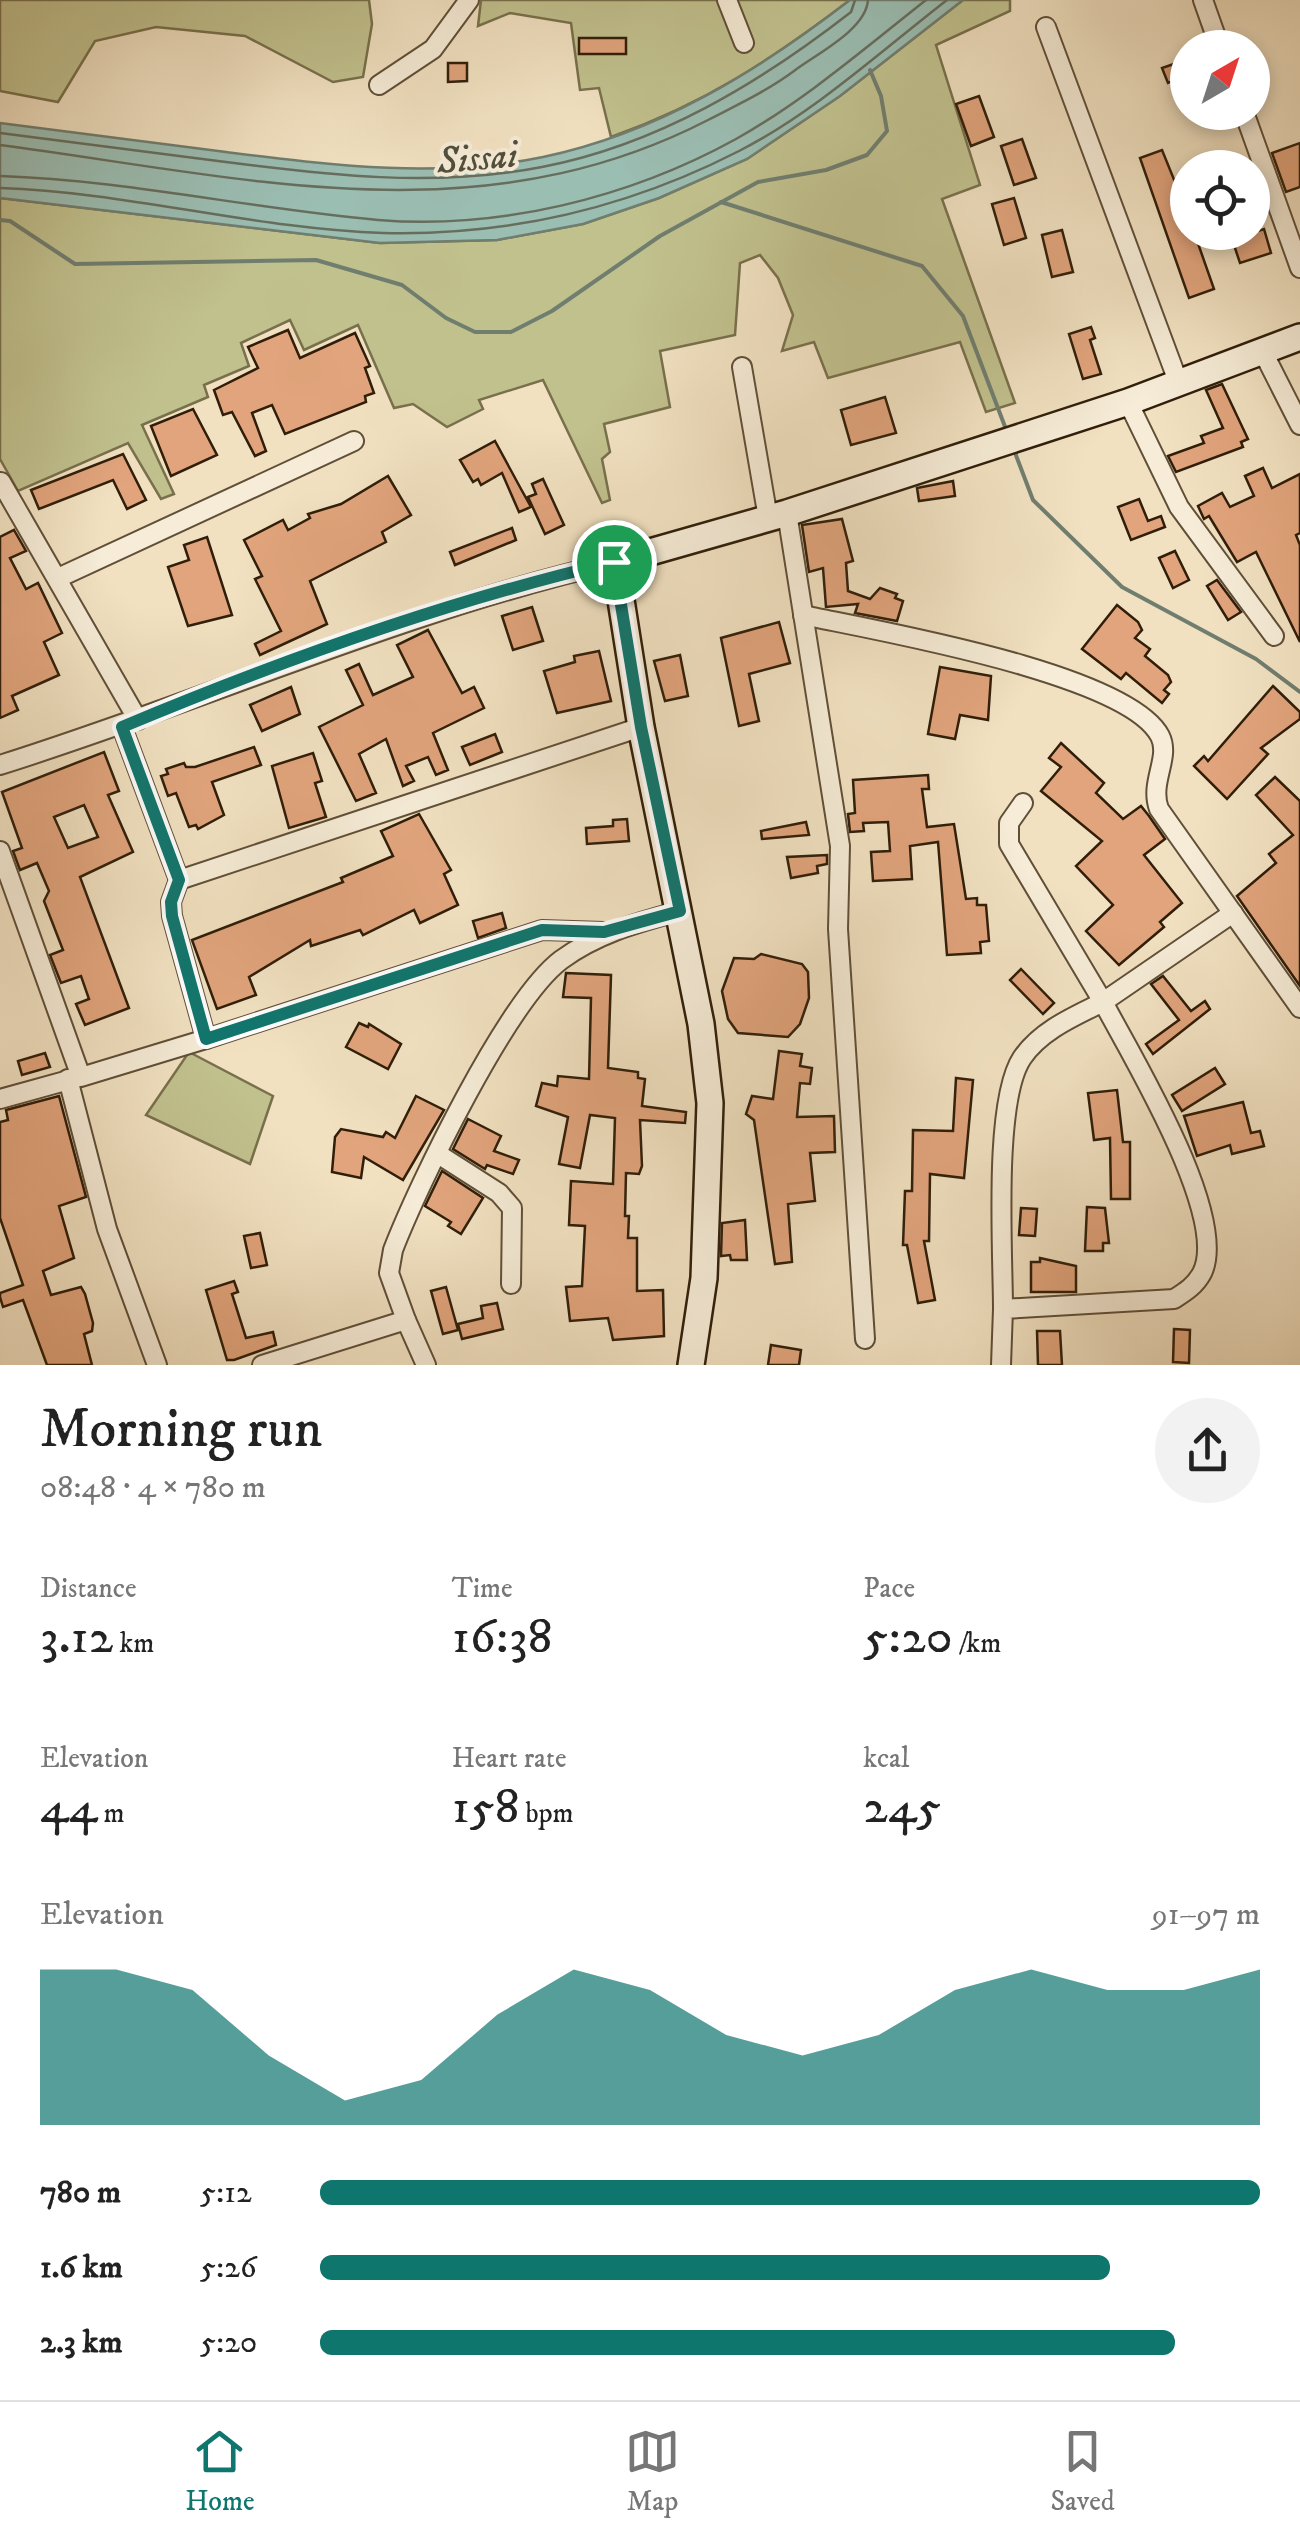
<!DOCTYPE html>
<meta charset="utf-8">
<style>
:root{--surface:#fff;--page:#f2f2f2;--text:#222;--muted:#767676;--line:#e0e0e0;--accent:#0f766e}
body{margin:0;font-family:"IM FELL DW Pica",serif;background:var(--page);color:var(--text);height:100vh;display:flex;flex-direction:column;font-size:38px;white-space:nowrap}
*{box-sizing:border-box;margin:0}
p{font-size:32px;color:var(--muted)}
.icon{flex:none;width:55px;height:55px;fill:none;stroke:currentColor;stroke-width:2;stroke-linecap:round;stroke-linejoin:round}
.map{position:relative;height:1365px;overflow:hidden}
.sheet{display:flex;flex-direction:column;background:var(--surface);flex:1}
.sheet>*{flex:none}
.needle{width:65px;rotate:39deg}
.buttons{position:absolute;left:1170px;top:30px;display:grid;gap:20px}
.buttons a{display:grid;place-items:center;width:100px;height:100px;border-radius:50%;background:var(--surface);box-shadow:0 5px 15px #0003;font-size:50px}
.pin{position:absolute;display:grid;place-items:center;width:85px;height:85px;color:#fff;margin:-42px;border:5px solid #fff;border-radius:50%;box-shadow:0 2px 10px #0007}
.round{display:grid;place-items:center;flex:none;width:105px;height:105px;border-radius:52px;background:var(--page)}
.head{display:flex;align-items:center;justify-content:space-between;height:170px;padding:0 40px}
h1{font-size:55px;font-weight:600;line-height:75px}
.figures{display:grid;grid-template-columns:repeat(3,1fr);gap:15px;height:170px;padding:10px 40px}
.figures div{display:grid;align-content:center}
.figures b{font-size:50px;font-weight:600}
.figures small{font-size:28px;font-weight:400}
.figures p{font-size:28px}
.chart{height:280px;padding:20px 40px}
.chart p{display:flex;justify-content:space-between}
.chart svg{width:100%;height:180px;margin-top:10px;fill:var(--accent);opacity:.7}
ul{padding:0 40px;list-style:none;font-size:32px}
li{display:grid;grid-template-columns:160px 120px 1fr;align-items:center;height:75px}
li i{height:25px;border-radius:12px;background:var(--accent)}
.tabs{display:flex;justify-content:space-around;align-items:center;height:140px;border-top:2px solid var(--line);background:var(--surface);font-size:28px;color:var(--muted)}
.tabs a{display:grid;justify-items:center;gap:5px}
.tabs .on{color:var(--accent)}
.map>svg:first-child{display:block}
.green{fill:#c1c18e;stroke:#78704c;stroke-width:2.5}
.water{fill:#9bbeb3;stroke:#707e6f;stroke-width:2.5}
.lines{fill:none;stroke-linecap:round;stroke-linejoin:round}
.shore{stroke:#666e5e;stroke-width:2.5}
.stream{stroke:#707e6f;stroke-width:4}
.building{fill:#e1a47c;stroke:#301e0a;stroke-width:2.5;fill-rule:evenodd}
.street-casing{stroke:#604f38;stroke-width:22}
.secondary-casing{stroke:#301e0a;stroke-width:30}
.street{stroke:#f6ecd7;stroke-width:18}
.secondary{stroke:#f6ecd7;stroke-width:25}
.route-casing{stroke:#fff;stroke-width:20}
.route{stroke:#0f766e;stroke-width:12}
.labels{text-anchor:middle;stroke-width:8;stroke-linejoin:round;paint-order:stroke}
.water-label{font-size:38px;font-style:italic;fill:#504e3d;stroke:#f6ecd7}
</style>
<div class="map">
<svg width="1300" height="1365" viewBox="0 0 1300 1365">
<rect width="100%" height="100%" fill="#f1e1c1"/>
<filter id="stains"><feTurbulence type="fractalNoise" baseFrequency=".002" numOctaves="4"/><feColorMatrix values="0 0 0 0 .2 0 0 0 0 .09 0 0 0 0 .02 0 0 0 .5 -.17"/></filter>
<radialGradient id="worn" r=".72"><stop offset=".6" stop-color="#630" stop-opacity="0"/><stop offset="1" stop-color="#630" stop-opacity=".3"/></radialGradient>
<g class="green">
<polygon points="0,0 369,0 372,24 363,77 333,82 245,36 156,27 95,41 58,102 0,91"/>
<path d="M481,0H850C771,60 706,103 611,137L599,88L580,90L571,23L510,13L478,26Z"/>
<polygon points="963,0 1010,0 1010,11 936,45 980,185 942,199 1015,403 986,412 960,342 828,378 814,342 782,351 793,315 778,278 760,255 740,263 735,335 660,351 670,407 604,424 610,452 602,459 610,500 602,503 543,380 479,400 483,409 447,427 413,404 394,408 358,325 304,350 290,320 241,343 249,366 204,385 208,397 142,425 174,494 161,499 128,443 18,491 0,459 0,198 380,243 497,240 583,224 659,198 747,159 840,96"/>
<polygon points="189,1052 273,1096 250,1164 146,1115"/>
</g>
<path class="water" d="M850,0H963L840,96L747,159L659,198L583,224L497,240L380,243L0,198V123C75,132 150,142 226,152C331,165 437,179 543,157C658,133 758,71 850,0Z"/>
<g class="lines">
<g class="shore">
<path d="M0,133C73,143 145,151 218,161C327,175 434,188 542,167C657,145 760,83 851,12L855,0"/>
<path d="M0,145C244,177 477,239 708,120C737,105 767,91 794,71C816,54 866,30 868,0"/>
<path d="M0,176C126,180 252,209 378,220C499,230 629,198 736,139C804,101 865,48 926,0"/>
<path d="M0,188C128,192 255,229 383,233C509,236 626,209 739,151C814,113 881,51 947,0"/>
</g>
<g class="stream">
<polyline points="721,202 922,266 963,316 1007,432"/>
<polyline points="0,220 10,221 75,264 316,260 402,285 446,318 475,332 511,332 552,311 660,236 758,182 826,170 867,155 887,131 881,96 870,70"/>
<polyline points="1014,450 1033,500 1122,587 1256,659 1300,692"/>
</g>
</g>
<g class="building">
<rect x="579" y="38" width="47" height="16"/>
<polygon points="1188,59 1188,75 1168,83 1162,68"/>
<polygon points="448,63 467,63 467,81 448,82"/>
<polygon points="979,96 994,137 971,146 956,104"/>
<polygon points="1022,139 1036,178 1014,185 1001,146"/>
<polygon points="1300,143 1300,187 1286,192 1272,153"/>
<polygon points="1162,150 1177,187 1188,183 1188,232 1194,232 1214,289 1189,298 1140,158"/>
<polygon points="1014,198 1026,238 1004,245 992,204"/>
<polygon points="1264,229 1271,253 1240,263 1232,239"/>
<polygon points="1062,230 1073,272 1052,277 1042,235"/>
<polygon points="1091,327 1095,338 1090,340 1101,374 1083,379 1069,334"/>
<polygon points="288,330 300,358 355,333 370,366 365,368 374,393 365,396 366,402 285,434 272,405 252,413 266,451 255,456 232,412 223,415 214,390 258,368 248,347"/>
<polygon points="1222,384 1248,439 1241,442 1243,447 1176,472 1168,456 1204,443 1201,436 1223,428 1206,390"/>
<polygon points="885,397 896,433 851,445 841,410"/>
<polygon points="193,409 217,455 171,476 151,426"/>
<polygon points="495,441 521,489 531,507 519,512 502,473 481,485 478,479 473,482 460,460"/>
<polygon points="123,454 146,500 127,509 113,480 39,509 31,490"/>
<polygon points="1263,468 1272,488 1300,474 1300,533 1296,535 1300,545 1300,642 1256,552 1237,562 1209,516 1204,519 1198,506 1222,493 1230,507 1254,496 1245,476"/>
<polygon points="388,476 411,515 382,532 386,542 310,581 327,624 260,655 255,644 281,631 255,579 262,576 244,540 283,520 288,530 310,518 308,514 341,504"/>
<polygon points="543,479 564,525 545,534 528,497 536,494 532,484"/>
<polygon points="953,481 955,496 919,501 917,488"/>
<polygon points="1139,499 1148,521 1161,516 1165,527 1131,540 1118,507"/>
<polygon points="842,519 853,561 846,563 848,591 870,599 880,588 897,594 895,598 903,601 897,621 855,613 858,604 826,607 823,568 809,572 802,525"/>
<polygon points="512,528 516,540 455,565 450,552"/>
<polygon points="14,530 26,551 10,558 26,589 38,583 62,633 44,642 59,675 12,696 18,710 0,718 0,537"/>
<polygon points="207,537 232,615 188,626 168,567 189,560 184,545"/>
<polygon points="1175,551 1189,580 1173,588 1159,558"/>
<polygon points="1217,580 1241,612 1228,620 1207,586"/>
<polygon points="1117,605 1138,622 1142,630 1135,638 1150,649 1145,656 1168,675 1171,682 1164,690 1169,694 1162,703 1126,673 1121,679 1082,649"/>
<polygon points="532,607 543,641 513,650 502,616"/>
<polygon points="779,622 790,663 749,674 759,721 739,726 721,638"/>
<polygon points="428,630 462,693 474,687 484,708 433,733 448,770 436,775 428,757 406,766 414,781 403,786 386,739 359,754 376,793 356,801 319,727 363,705 346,670 359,664 373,695 413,677 397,645"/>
<polygon points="599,651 611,701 557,713 544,671 575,662 574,656"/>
<polygon points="680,655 688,696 665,701 654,661"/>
<polygon points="940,667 991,676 988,720 960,715 955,739 928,734"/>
<polygon points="1273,686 1300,712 1300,719 1261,748 1268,754 1227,799 1194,766 1204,756 1208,761"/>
<polygon points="291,687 300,714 262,731 250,705"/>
<polygon points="495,734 502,752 470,765 462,747"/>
<polygon points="1061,743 1104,783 1096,793 1123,819 1141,806 1149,816 1165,839 1144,855 1182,903 1160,922 1164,927 1119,965 1086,931 1113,905 1076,866 1102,841 1041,791 1061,767 1049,758"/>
<polygon points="254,747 261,765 212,782 224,815 198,829 196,825 189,827 176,793 168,796 161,776 168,774 166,769 184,763 186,767 195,767"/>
<path d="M104,752L119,791L108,795L133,852L80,877L129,1008L85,1025L76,1004L89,999L81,976L61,983L50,955L63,950L44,901L49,891L37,863L20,870L13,851L22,848L2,792ZM84,805L98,837L68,848L54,817Z"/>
<polygon points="313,753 322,781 315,783 326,817 289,828 272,766"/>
<polygon points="928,775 929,789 922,789 927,827 954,824 966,899 977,898 977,905 986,905 989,941 980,942 981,953 947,955 938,842 910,846 912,879 873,881 871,852 890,851 888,822 863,823 864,831 850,832 848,814 855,813 853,780"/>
<polygon points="1275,777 1300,801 1300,986 1237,896 1276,863 1269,854 1293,835 1256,795"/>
<polygon points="419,814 451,870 444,874 458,905 420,923 414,910 363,935 360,930 311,946 310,940 249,977 256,995 217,1009 192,940 343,882 341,878 393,856 381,831"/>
<polygon points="627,819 629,841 587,844 586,828 613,826 613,820"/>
<polygon points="806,822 809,835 762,839 761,831"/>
<polygon points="827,855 827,864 817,866 818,873 791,878 787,857"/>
<polygon points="502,913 506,928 478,938 473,921"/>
<polygon points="761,954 802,964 808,972 809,998 800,1024 788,1037 738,1033 728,1019 722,991 734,958 754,959"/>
<polygon points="1021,969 1054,1003 1043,1014 1010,980"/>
<polygon points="566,973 611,975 608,1068 638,1072 638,1078 645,1079 642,1106 686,1112 685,1123 640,1120 642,1166 639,1174 626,1173 625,1216 629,1216 628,1238 637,1238 637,1291 663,1290 664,1336 613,1340 608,1318 570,1321 566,1287 582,1286 585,1226 569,1225 571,1181 613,1184 615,1118 590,1115 580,1168 559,1164 568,1117 536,1106 542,1083 557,1086 558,1076 589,1079 591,998 563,997"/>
<polygon points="1163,976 1191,1011 1205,1001 1210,1009 1153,1054 1146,1044 1179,1020 1151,984"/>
<polygon points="359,1023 368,1027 369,1024 401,1044 388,1069 346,1047"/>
<polygon points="779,1051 802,1054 800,1066 812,1068 810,1084 800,1083 797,1117 834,1116 835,1152 810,1153 815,1201 788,1204 792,1262 775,1264 754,1120 746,1114 752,1096 773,1099"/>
<polygon points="45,1053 50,1067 22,1075 18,1061"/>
<polygon points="1215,1068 1225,1084 1182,1111 1172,1095"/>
<polygon points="956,1078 973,1080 964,1178 930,1174 929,1241 924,1241 935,1300 918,1303 907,1245 903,1245 905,1191 912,1191 913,1130 953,1131"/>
<polygon points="1117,1090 1123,1142 1130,1142 1130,1199 1111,1199 1110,1138 1094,1140 1088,1093"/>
<polygon points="59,1096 86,1197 59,1206 74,1258 43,1271 51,1295 81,1287 85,1294 93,1323 92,1331 84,1334 92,1365 47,1365 23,1300 3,1307 0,1297 0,1293 23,1285 0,1218 0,1122 8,1120 6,1110"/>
<polygon points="416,1096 444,1110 403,1180 364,1157 361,1178 332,1172 335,1137 341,1129 383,1137 386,1132 395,1138"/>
<polygon points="1243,1102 1251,1133 1260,1131 1264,1146 1232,1154 1230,1145 1197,1156 1184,1116"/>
<polygon points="468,1119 501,1136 494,1151 519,1160 513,1174 487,1165 485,1169 453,1149"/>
<polygon points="442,1171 483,1198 461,1234 448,1226 451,1222 425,1206"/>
<polygon points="1087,1207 1105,1208 1109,1243 1103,1243 1103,1251 1085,1251"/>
<polygon points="1021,1208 1037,1209 1035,1236 1019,1235"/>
<polygon points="745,1220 747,1260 731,1260 730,1255 721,1256 722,1223"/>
<polygon points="260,1233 267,1265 251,1268 244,1236"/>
<polygon points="1040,1258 1076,1266 1076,1292 1031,1292 1031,1262 1040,1262"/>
<polygon points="234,1281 238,1292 232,1294 246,1338 273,1332 276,1345 234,1360 227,1360 206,1290"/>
<polygon points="446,1287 458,1330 443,1334 431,1291"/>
<polygon points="497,1303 503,1329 462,1339 458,1324 483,1318 481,1306"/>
<polygon points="1174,1329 1190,1330 1189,1363 1173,1362"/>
<polygon points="1037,1331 1060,1331 1062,1365 1038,1365"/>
<polygon points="771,1345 801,1350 799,1365 768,1365"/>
</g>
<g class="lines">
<g class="street-casing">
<g id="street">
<polyline points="727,0 744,43"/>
<polyline points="1203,0 1220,48"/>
<polyline points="1046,27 1179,384"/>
<polyline points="379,85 433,49 469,0"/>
<polyline points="1244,112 1300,268"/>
<polyline points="1263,352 1300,425"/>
<polyline points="742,367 768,518"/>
<polyline points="1128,402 1179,507 1274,636"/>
<polyline points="1,482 138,720"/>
<polyline points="787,513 840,846 838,929 865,1339"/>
<polyline points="58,578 354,441"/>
<path d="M803,615C873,630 1127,673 1160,736C1171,758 1149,782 1159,809L1300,1008"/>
<polyline points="122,727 179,880 641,727"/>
<path d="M0,765C207,700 403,611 615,562"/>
<polyline points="0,851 81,1077 206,1039"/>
<polyline points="179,880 171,902 172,916 206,1039 542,930 604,932"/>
<polyline points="68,1079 107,1229 157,1365"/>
<polyline points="0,1099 76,1078"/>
<polyline points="438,1154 499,1193 512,1208 511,1284"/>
<path d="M1003,1309C1003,1253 993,1102 1022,1058C1041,1030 1075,1016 1103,1002L1009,844V823L1023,803"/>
<polyline points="406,1320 426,1365"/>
<path d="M262,1365L406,1320L389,1273L393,1250C419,1183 507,1001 561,960C598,933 637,923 680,911"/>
<path d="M1001,1365L1003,1309L1174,1299C1185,1292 1195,1286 1202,1273C1230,1217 1131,1055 1103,1002L1233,913"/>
</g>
</g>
<g class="secondary-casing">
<polyline id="secondary" points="691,1365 704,1278 710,1103 701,1024 641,727 615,562 787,513 1128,402 1300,337"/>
</g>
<use href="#street" class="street"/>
<use href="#secondary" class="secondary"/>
</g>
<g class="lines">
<g class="route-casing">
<path id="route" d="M614,562L641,727L680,911L604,932L542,930L206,1039L172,916L171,902L179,880L122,727C282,660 446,601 614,562Z"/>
</g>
<use href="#route" class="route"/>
</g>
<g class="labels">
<g class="water-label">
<text transform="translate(477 157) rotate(-5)" y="13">Sissai</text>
</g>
</g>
<rect width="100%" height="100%" filter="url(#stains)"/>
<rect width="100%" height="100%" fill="url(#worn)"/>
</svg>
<div class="buttons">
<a><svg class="needle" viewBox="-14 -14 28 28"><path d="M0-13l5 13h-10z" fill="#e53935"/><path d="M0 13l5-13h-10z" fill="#767676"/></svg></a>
<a><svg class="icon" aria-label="locate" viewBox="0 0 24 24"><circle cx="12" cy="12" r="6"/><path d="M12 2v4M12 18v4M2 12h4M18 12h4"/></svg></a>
</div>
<div class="pin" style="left:614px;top:562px;background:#1e9e55"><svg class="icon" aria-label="arrive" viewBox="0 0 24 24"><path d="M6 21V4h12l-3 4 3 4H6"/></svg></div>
</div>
<section class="sheet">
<div class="head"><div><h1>Morning run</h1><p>08:48 · 4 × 780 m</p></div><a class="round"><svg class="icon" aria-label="share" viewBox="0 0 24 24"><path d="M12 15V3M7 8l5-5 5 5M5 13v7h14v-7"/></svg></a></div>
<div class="figures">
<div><p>Distance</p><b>3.12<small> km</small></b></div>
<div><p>Time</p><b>16:38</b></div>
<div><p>Pace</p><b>5:20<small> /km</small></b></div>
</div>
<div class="figures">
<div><p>Elevation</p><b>44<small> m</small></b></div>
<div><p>Heart rate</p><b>158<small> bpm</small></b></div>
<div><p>kcal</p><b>245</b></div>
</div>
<div class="chart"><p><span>Elevation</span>91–97 m</p>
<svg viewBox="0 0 160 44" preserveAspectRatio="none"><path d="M0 44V6L10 6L20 11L30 27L40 38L50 33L60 17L70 6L80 11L90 22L100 27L110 22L120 11L130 6L140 11L150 11L160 6V44z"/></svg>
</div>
<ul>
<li><b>780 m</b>5:12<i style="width:100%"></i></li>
<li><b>1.6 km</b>5:26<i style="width:84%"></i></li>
<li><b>2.3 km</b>5:20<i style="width:91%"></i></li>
</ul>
</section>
<nav class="tabs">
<a class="on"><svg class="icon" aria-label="home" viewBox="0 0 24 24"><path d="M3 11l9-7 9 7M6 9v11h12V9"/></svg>Home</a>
<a><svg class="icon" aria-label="map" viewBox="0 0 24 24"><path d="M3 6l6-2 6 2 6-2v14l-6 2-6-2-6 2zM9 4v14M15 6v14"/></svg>Map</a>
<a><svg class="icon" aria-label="saved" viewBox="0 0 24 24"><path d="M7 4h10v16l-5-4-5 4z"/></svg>Saved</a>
</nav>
